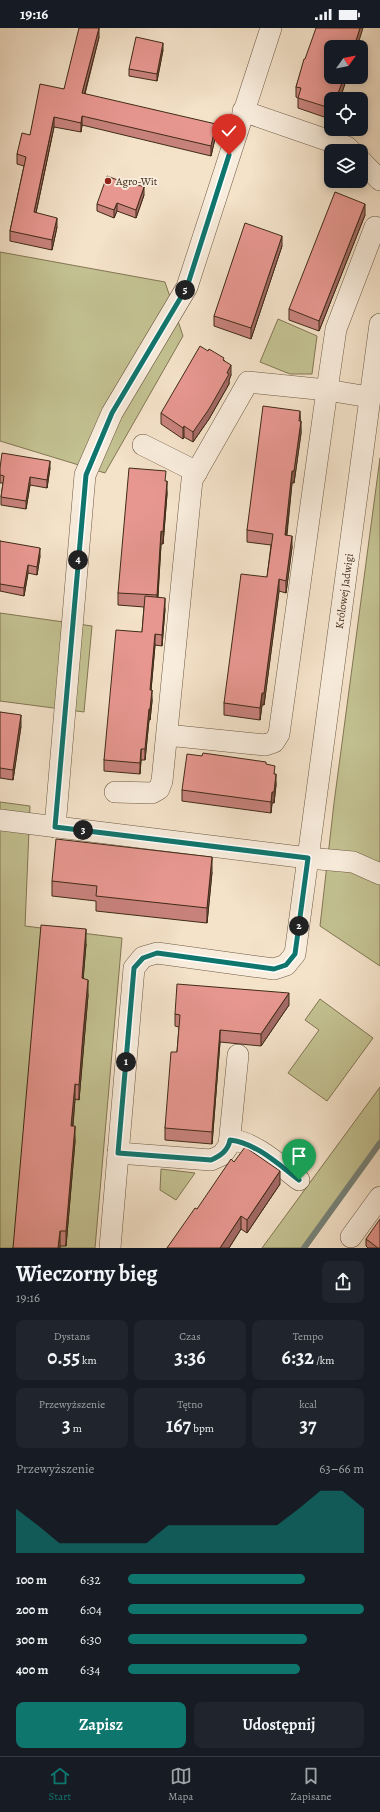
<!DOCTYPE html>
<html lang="pl">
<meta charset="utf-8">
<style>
:root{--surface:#171b24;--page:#20242c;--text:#f1f3f6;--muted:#9ea1a6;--line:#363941;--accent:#0f766e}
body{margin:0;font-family:Alegreya,serif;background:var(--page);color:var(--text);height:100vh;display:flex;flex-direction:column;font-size:15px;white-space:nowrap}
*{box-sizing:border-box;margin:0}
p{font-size:13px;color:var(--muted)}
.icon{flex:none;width:22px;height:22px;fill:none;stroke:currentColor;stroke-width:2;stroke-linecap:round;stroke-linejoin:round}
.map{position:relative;height:1220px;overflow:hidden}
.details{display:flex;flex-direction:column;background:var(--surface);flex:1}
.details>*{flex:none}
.needle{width:26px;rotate:57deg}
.tools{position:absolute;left:324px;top:12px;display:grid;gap:8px}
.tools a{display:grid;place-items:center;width:44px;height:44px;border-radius:8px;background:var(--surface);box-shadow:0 2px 10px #0003;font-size:20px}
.pin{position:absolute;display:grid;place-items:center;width:34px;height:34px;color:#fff;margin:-41px -17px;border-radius:50% 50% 50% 0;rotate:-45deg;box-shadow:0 0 4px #0007}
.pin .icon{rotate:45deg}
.km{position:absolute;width:20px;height:20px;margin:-10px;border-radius:50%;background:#222;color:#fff;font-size:11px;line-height:20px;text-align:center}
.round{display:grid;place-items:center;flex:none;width:42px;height:42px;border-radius:8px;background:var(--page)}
.summary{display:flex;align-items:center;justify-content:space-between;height:68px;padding:0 16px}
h1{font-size:22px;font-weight:700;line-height:30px}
.stats{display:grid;grid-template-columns:repeat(3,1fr);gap:6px;height:68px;padding:4px 16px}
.stats div{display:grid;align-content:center;border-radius:8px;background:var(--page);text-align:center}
.stats b{font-size:20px;font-weight:700}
.stats small{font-size:11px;font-weight:400}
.stats p{font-size:11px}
.chart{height:112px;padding:8px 16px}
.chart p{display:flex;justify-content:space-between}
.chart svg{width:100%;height:72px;margin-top:4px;fill:var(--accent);opacity:.7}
.cta{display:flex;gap:8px;margin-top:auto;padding:8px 16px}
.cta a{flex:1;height:46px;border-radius:8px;background:var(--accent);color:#fff;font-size:16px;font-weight:700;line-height:46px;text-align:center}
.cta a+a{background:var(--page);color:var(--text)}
ul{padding:0 16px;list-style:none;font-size:13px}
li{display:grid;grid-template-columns:64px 48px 1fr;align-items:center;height:30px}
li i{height:10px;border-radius:5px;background:var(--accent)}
.status{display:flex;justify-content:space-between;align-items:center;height:28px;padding:0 20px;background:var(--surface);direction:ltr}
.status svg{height:11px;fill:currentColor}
.dock{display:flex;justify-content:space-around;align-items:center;height:56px;border-top:1px solid var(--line);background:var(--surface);font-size:11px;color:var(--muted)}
.dock a{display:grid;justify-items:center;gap:2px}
.dock .current{color:var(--accent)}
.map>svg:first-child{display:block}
.green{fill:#c3c191;stroke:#827654}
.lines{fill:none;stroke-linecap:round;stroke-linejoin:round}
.stream{stroke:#77837a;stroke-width:6}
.minor-casing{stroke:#6d5944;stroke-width:22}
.minor{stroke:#f8ecdc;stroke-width:21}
.wall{fill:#c7827c;stroke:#402b18}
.shaded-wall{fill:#a26a65;stroke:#402b18}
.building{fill:#e79790;stroke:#402b18}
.route-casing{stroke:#fff;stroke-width:8}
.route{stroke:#0f766e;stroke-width:5}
.poi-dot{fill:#8f2418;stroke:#f8ecdc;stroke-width:1.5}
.labels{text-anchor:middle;stroke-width:4;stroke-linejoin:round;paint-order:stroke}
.poi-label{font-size:11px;fill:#402b18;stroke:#f8ecdc;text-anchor:start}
.street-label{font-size:11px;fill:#402b18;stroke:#f8ecdc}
</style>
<div class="status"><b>19:16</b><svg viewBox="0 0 49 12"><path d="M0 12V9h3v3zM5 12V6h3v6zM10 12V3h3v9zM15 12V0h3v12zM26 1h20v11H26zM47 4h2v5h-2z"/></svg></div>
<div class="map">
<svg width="380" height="1220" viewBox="0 0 380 1220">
<rect width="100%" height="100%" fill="#f4e2c9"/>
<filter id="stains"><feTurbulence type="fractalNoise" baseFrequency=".005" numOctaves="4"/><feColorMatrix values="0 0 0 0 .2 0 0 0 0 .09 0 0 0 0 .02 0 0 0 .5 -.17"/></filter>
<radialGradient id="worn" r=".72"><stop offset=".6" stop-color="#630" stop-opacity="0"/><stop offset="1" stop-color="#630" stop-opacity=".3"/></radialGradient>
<g class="green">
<polygon points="0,224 165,254 183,308 105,445 0,413"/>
<polygon points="278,291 317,308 312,346 290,346 260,334"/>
<polygon points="380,430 380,938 320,898 334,775"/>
<polygon points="0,585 92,598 84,684 0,673"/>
<polygon points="0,774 30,778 25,898 122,910 95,1220 0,1220"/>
<polygon points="320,971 373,1010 327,1073 288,1045 319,1002 305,992"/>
<polygon points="380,1059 380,1117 307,1220 262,1220"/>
<polygon points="161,1141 195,1145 176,1172 160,1162"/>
</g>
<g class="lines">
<polyline class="stream" points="304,1220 380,1115"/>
<g class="minor-casing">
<g id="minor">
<polyline points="243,83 347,119 351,123"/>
<polyline points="361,133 380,152"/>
<polyline points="369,369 327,362 336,301 375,199"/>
<polyline points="143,417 197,444"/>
<polyline points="115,764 152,765 159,761 162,753 192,452 248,354 327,362 279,706 274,714 265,717 167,707"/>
<polyline points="0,792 308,830 353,834 380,846"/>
<polyline points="55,799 85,447 112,385 187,259 271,0"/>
<path d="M230,1111C256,1115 278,1136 299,1152"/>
<polyline points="118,1125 211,1132 222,1127 229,1117 238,1027"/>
<polyline points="351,1209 380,1169"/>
<path id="s1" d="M110,1220L134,940L143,929L157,925L274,941L286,937L295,926L380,296"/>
</g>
</g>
<use href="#minor" class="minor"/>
</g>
<g class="wall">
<polygon points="99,9 85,66 216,106 211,128 82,97 81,104 54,99 36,185 57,199 52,222 10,213 10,203 24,138 17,136 17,126 30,107 64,61"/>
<polygon points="163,22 157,53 129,48 129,41"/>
<polygon points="305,31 331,49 347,49 340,71 331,71 330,91 298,80 298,70 296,69 296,59"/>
<polygon points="123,154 144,167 136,190 117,183 114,190 97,183 97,176"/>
<polygon points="365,187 319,303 289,292 289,281"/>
<polygon points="282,218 251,311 214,298 214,288"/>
<polygon points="224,332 231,347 229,352 229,356 209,391 193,414 184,409 183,411 161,396 161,385"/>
<polygon points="300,383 301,405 294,455 292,455 287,507 292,519 286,565 279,563 264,677 262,677 260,692 224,687 224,675 267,549 271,517 247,514 247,502"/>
<polygon points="0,440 50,440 47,460 30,457 26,481 1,477 1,469 3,455 0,455"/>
<polygon points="166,453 167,466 163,516 161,516 158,569 165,581 162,618 155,617 151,662 152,673 150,692 149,692 145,732 141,732 140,746 104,743 104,732 142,604 144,579 118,577 118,565"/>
<polygon points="0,513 40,528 37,547 28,545 24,568 0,563"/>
<polygon points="0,684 21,698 13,752 0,750"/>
<polygon points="266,736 275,746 276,757 274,775 272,775 271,785 182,773 182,762"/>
<polygon points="212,844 207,895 96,883 96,873 52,868 52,853"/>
<polygon points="86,916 83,951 88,967 79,1072 75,1071 73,1098 75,1113 66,1218 60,1218 60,1220 13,1220"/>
<polygon points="289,977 261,1018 220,1014 212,1116 165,1112 165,1100 177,1024 179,999 175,998 175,986"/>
<polygon points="234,1134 280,1156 247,1205 241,1201 229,1220 167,1220"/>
<polygon points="366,1211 380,1220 368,1220 366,1218"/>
</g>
<g class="shaded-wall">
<polygon points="99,0 99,9 82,75 82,65"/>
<polygon points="360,0 363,0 357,19 354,19"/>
<polygon points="163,15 163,22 157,53 157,46"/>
<polygon points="344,49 347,49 340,71 336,71"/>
<polygon points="331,79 331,89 330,91 330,80"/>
<polygon points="82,88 82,97 81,104 81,95"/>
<polygon points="54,89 54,99 34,194 34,184"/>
<polygon points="216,96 216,106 211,128 211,118"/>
<polygon points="144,159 144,167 136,190 136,182"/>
<polygon points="117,175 117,183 114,190 114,182"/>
<polygon points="365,176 365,187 319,303 319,293"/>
<polygon points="57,190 57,199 52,222 52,212"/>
<polygon points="282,208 282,218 251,311 251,300"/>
<polygon points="231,337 231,347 229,352 229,356 209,391 193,414 193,404"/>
<polygon points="301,393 301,405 294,455 294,443"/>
<polygon points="184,398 184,409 183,411 183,400"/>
<polygon points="50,433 50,440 47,460 47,452"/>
<polygon points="292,443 292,455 285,519 285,507"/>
<polygon points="30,449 30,457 26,481 26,473"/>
<polygon points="167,453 167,466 163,516 163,504"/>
<polygon points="161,503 161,516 157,580 157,567"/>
<polygon points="292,508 292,519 286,565 286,553"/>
<polygon points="40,520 40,528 37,547 37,539"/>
<polygon points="28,537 28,545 24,568 24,560"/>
<polygon points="279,551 279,563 264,677 264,665"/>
<polygon points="165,570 165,581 162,618 162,607"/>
<polygon points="155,606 155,617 150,673 150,662"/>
<polygon points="152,662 152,673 150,692 150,681"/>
<polygon points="262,665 262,677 260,692 260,680"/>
<polygon points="149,681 149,692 145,732 145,721"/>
<polygon points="21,687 21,698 13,752 13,742"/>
<polygon points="141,721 141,732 140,746 140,735"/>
<polygon points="276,746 276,757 274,775 274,764"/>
<polygon points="272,764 272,775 271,785 271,774"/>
<polygon points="212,829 212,844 207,895 207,880"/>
<polygon points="86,901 86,916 82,965 82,950"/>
<polygon points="88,952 88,967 79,1072 79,1057"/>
<polygon points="289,965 289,977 261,1018 261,1006"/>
<polygon points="220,1002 220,1014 212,1116 212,1104"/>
<polygon points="75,1056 75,1071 71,1113 71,1098"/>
<polygon points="75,1098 75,1113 66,1218 66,1203"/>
<polygon points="280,1143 280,1156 247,1205 247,1192"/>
<polygon points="241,1188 241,1201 229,1220 220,1220"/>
<polygon points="60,1203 60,1220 58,1220"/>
</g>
<g class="building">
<polygon points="79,0 99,0 82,65 216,96 211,118 82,88 81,95 54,89 34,184 57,190 52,212 10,203 26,129 17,126 22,105 30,107 40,56 64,61"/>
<polygon points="316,0 360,0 354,19 331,19 331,49 344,49 336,71 331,71 330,80 298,70 301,60 296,59 304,31 305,31"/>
<polygon points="136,9 163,15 157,46 129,41"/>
<polygon points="107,148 123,154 124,152 144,159 136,182 117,175 114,182 97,176"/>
<polygon points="335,164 365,176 319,293 289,281"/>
<polygon points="245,195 282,208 251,300 214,288"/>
<polygon points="200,318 208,323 209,321 224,330 223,332 231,337 227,345 229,346 209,381 193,404 184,398 183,400 161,385"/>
<polygon points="263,378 300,383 299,393 301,393 294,443 292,443 285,507 292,508 286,553 279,551 264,665 262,665 260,680 224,675 241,546 267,549 273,506 247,502"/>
<polygon points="2,425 50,433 47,452 30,449 26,473 1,469 4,448 0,447 0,440"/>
<polygon points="129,440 166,443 165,453 167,453 163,504 161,503 157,567 118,565"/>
<polygon points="0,513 40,520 37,539 28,537 24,560 0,556"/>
<polygon points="145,568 165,570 162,607 155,606 150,662 152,662 150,681 149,681 145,721 141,721 140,735 104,732 116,602 142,604"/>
<polygon points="0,684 21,687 13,742 0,740"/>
<polygon points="203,725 266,734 266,736 275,738 274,746 276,746 274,764 272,764 271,774 182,762 187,726 202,728"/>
<polygon points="56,811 212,829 207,880 96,868 97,858 52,853"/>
<polygon points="41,897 86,901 82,950 88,952 83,1006 79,1057 75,1056 71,1098 75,1098 66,1203 60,1203 58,1220 13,1220"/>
<polygon points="177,956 289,965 261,1006 220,1002 212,1104 165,1100 171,1024 177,1024 180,987 175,986"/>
<polygon points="245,1119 280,1143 247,1192 241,1188 220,1220 167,1220 195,1180 197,1181 231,1131 234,1134"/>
<polygon points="380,1191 380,1220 378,1220 366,1211"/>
</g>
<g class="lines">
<g class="route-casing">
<path id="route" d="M229,127L187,259L112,385L86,447L55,799L308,830L295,926L286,937L274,941L157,925L143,930L134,940L118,1125L211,1132C220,1128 228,1123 230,1112C256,1115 278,1136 299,1152"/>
</g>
<use href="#route" class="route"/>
</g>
<circle class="poi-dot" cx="108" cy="153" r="4"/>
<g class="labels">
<g class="poi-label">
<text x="116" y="157">Agro-Wit</text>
</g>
<g class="street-label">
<text dy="4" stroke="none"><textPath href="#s1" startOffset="821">Królowej Jadwigi</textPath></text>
</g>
</g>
<rect width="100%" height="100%" filter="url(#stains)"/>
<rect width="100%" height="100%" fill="url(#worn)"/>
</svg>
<div class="tools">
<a><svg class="needle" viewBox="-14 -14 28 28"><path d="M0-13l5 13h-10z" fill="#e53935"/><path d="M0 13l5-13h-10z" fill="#9ea1a6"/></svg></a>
<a><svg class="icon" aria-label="locate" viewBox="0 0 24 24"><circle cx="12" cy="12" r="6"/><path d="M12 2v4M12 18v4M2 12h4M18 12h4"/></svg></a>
<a><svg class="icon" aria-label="layers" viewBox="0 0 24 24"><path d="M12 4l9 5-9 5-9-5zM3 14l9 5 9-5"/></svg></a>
</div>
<div class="pin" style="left:299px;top:1152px;background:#1e9e55"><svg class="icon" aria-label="arrive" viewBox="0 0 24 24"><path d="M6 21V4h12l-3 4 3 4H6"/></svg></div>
<div class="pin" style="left:229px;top:127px;background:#d93025"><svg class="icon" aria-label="check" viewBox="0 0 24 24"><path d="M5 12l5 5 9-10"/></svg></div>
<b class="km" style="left:126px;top:1034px">1</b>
<b class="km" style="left:299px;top:898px">2</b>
<b class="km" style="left:83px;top:802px">3</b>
<b class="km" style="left:78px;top:532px">4</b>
<b class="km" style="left:185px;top:262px">5</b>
</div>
<section class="details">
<div class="summary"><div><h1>Wieczorny bieg</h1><p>19:16</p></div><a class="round"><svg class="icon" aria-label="share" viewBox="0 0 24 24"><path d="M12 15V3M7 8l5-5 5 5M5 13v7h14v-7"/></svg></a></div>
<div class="stats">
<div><p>Dystans</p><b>0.55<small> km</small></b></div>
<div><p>Czas</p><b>3:36</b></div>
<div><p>Tempo</p><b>6:32<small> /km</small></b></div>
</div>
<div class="stats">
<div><p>Przewyższenie</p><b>3<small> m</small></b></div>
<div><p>Tętno</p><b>167<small> bpm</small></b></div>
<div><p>kcal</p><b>37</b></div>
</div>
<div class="chart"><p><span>Przewyższenie</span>63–66 m</p>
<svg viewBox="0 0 160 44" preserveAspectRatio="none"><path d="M0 44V17L10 27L20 38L30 38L40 38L50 38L60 38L70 27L80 27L90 27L100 27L110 27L120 27L130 17L140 6L150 6L160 17V44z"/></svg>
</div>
<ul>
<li><b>100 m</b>6:32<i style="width:75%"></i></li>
<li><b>200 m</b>6:04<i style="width:100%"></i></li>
<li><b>300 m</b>6:30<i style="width:76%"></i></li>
<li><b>400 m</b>6:34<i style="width:73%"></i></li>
</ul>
<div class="cta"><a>Zapisz</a><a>Udostępnij</a></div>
</section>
<nav class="dock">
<a class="current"><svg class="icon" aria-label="home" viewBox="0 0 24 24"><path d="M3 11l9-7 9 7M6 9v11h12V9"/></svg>Start</a>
<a><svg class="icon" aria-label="map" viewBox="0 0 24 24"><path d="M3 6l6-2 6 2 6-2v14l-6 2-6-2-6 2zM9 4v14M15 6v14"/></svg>Mapa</a>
<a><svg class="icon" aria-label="saved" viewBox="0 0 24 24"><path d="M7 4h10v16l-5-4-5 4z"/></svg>Zapisane</a>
</nav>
